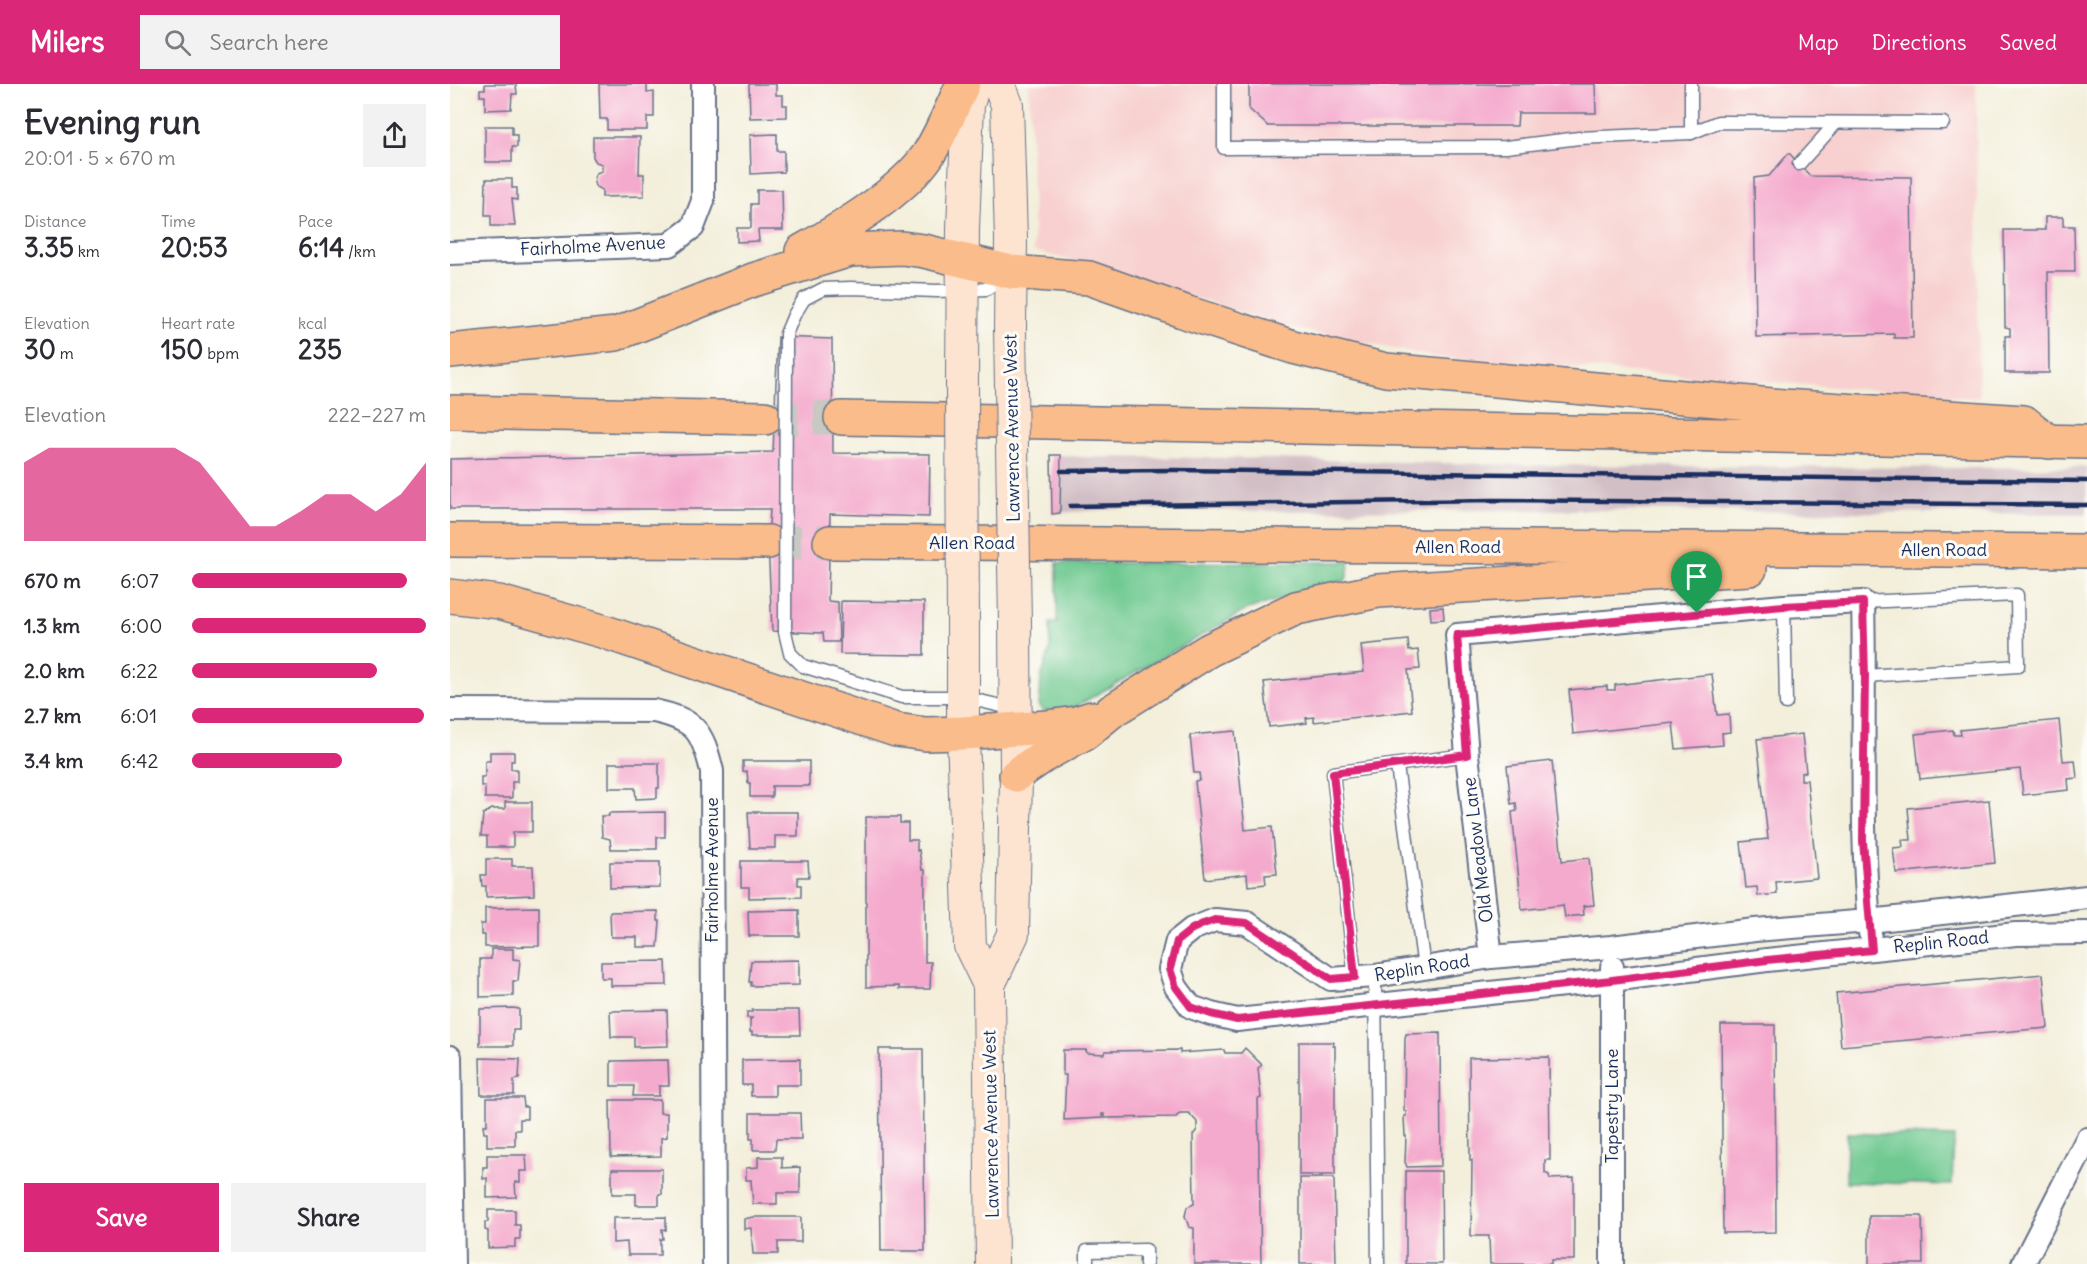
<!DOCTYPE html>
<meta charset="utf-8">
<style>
:root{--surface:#fff;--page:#f2f2f3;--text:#2b2b33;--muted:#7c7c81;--accent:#db2777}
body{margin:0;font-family:Delius,sans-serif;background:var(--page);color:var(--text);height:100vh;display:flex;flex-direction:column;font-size:22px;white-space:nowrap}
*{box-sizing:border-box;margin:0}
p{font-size:20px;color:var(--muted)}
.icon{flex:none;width:33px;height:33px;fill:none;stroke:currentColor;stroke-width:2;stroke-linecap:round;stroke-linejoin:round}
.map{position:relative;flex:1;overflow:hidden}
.side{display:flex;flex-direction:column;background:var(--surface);width:450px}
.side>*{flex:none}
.pin{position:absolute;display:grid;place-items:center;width:51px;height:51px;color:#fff;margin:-62px -26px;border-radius:50% 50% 50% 0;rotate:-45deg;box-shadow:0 0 6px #0007}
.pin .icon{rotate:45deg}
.round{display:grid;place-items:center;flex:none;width:63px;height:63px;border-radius:0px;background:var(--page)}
.headline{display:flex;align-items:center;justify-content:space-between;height:102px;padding:0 24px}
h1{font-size:33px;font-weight:800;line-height:45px}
.metrics{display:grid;grid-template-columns:repeat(3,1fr);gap:9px;height:102px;padding:6px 24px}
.metrics div{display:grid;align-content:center}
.metrics b{font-size:26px;font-weight:800}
.metrics small{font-size:16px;font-weight:400}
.metrics p{font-size:16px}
.chart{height:168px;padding:12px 24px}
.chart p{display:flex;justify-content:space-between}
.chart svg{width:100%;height:108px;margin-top:6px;fill:var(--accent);opacity:.7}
.primary-button{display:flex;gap:12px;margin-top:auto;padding:12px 24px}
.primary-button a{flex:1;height:69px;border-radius:0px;background:var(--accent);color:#fff;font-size:24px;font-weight:800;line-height:69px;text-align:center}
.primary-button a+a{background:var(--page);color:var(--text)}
ul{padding:0 24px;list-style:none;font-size:20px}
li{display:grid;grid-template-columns:96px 72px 1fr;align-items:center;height:45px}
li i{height:15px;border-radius:8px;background:var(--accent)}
header{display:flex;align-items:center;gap:36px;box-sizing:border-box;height:84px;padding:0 30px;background:var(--accent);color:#fff}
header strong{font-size:28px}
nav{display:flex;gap:33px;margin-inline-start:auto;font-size:21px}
.search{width:420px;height:54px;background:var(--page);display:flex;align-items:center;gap:15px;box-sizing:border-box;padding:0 21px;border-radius:0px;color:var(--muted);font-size:22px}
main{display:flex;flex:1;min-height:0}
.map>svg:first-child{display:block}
.built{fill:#f7d0cf}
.industrial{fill:#d2bec5}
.green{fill:#6fc991;stroke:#457c78;stroke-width:1.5}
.building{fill:#f4aacd}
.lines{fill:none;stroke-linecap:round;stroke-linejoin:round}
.motorway-tunnel{stroke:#c8c9c2;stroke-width:33;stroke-dasharray:33 16;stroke-linecap:butt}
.service-casing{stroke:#67728a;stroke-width:15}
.minor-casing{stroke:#67728a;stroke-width:26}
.secondary-casing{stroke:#67728a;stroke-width:34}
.motorway-casing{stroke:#67728a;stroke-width:36}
.service{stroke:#fff;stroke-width:12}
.minor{stroke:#fff;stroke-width:22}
.secondary{stroke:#fde4d1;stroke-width:32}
.motorway{stroke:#fabc8b;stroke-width:33}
.rail{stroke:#1b2f5e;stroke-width:4.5}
.service-bridge-casing{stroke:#67728a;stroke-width:15;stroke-linecap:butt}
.secondary-bridge-casing{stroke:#67728a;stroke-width:34;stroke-linecap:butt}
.service-bridge{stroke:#fff;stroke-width:12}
.secondary-bridge{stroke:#fde4d1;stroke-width:32}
.route-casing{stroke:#fff;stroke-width:12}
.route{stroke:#db2777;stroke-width:8}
.labels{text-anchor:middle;stroke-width:6;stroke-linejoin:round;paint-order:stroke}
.street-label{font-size:18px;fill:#1b2f5e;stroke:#fdfcf7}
</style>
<header>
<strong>Milers</strong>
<div class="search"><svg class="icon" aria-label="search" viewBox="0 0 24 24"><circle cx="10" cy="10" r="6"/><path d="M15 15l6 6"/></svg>Search here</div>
<nav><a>Map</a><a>Directions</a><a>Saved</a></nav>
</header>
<main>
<section class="side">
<div class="headline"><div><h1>Evening run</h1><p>20:01 · 5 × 670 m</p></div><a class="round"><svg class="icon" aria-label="share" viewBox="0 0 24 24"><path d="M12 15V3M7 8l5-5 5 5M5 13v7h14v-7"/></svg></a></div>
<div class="metrics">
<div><p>Distance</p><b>3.35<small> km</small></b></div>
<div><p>Time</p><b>20:53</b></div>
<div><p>Pace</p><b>6:14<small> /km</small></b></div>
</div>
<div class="metrics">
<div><p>Elevation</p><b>30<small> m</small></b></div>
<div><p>Heart rate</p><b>150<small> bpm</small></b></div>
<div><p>kcal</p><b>235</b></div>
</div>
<div class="chart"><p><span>Elevation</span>222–227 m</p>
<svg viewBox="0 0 160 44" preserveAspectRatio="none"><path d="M0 44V12L10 6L20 6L30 6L40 6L50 6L60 6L70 12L80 25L90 38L100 38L110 32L120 25L130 25L140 32L150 25L160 12V44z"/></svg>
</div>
<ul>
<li><b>670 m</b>6:07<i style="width:92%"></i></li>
<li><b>1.3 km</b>6:00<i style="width:100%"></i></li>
<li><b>2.0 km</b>6:22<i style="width:79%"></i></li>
<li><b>2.7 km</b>6:01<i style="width:99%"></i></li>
<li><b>3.4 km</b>6:42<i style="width:64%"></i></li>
</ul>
<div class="primary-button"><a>Save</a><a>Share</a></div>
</section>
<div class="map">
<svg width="1637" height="1180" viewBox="0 0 1637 1180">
<rect width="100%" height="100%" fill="#fdfcf7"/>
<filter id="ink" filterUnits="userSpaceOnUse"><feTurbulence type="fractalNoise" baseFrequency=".0167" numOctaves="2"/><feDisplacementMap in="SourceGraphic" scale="12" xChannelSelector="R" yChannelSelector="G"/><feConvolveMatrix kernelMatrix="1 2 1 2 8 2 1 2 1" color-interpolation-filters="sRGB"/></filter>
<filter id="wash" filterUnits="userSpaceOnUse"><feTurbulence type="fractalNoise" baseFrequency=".008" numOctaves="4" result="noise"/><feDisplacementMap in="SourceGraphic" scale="24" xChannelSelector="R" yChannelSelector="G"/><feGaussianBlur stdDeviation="1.35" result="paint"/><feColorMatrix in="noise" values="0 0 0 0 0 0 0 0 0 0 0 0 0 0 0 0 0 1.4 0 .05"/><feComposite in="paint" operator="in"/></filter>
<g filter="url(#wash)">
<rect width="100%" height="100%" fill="#f3efdb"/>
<polygon class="built" points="579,0 1526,0 1529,314 985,273 837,243 652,184 584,167"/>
<polygon class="industrial" points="611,371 630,373 778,374 1078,381 1506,384 1637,383 1637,430 1127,426 806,427 664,425 610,429"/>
<g class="green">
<polygon points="900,478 896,496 798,525 623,624 593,627 589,622 591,594 600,565 600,539 607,539 607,479"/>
<polygon points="1397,1049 1504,1053 1502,1101 1396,1098"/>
</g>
<g id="blocks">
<g class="building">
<polygon points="35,0 66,0 67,10 62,10 61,25 35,26 35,12 30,12 30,5 35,5"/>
<polygon points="149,0 197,0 197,9 204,8 204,33 197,33 197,46 157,46 157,35 150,35"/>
<polygon points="299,0 326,0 326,11 333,11 333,21 337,21 337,33 300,34"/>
<polygon points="799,0 1145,0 1146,29 1068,29 1067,42 818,42 799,25"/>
<polygon points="35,42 62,42 62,51 67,51 67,63 62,63 62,78 35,78"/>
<polygon points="327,50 327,67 334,67 334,88 301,90 300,51"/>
<polygon points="143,53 190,53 189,90 194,90 194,112 152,113 152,106 146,103 144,99 146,89 152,87 152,80 146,78 143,73"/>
<polygon points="1339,69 1360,92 1461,93 1463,254 1444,254 1444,250 1306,253 1304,94 1319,92"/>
<polygon points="36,95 62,95 62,104 67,104 67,116 62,115 65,142 41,142 41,131 35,131"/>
<polygon points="307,106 332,106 333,146 308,146 309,157 287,158 287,144 301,144 301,120 307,120"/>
<polygon points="1595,133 1613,133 1613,142 1624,142 1625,188 1598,188 1599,289 1555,289 1555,252 1560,252 1560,244 1555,243 1554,146 1595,146"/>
<polygon points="328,253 382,255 383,369 480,370 479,433 380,430 378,517 388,518 389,558 374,558 373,549 322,547 318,458 320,425 0,425 0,375 323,368"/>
<polygon points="601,371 611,371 610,429 602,430"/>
<polygon points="391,517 474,518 474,571 390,570"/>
<polygon points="993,523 994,535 981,536 980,524"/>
<polygon points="958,556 959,567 968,566 970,585 958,586 962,627 864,638 864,633 856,634 857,639 819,643 814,598 914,588 911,561"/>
<polygon points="1262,590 1267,631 1279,630 1280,648 1272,649 1273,661 1226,665 1223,639 1123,650 1119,606 1157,602 1157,606 1165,606 1165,601"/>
<polygon points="1609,636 1613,677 1625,676 1627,694 1618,695 1619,706 1573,711 1570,685 1470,695 1465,650 1503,646 1504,651 1511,651 1510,646"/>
<polygon points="785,647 795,746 822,743 827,790 815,791 816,800 798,802 797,790 755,795 745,697 750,696 749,689 744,689 740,651"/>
<polygon points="1352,650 1356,688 1351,689 1351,696 1357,696 1367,794 1326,798 1327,810 1308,812 1307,803 1296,804 1291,758 1318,755 1307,655"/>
<polygon points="40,668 64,668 64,677 61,677 61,685 67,685 67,698 62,698 62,714 35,714 35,702 31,702 31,693 35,693 35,677 40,677"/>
<polygon points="293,677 359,677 359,702 322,702 322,713 300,713 300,699 298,699 297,687 293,688"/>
<polygon points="1102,677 1112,777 1139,774 1144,821 1133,822 1134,831 1115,833 1113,821 1072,826 1062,728 1067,727 1066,719 1061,720 1057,682"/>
<polygon points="159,679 209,679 209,704 207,704 207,714 186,715 185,704 159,704"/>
<polygon points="1539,716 1545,779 1446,789 1443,764 1453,763 1452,756 1461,756 1458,724"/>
<polygon points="55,718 82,718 82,748 63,748 63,763 37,763 37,752 31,752 33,730 42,725 55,725"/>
<polygon points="215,728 215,753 207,753 207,765 161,765 160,755 152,753 151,732 159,732 159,729"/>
<polygon points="298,728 348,728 348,752 325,752 325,764 300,764"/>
<polygon points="416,733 450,733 450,739 458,739 458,756 467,756 467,767 469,766 472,786 475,786 475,878 481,878 480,905 449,905 449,902 416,903"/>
<polygon points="36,775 62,775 62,782 83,782 84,811 36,813 36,802 32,802 31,791 36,791"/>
<polygon points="291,777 358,777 359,793 348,793 348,801 351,801 351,813 299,814 299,803 291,803"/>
<polygon points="160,778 210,778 210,803 160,804"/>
<polygon points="89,823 89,862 35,863 35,851 31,851 31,840 35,840 35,824"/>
<polygon points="349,826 349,852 299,852 298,827"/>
<polygon points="208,827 208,837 210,837 208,863 187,863 187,853 161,853 160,828"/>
<polygon points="41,865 63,865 63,875 70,876 68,897 63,897 63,912 30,913 30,875 41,875"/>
<polygon points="349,876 349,901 301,902 301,898 299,898 301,877"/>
<polygon points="216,877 217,901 161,902 161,894 151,894 151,878"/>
<polygon points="1593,890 1598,944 1391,962 1386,909"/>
<polygon points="63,924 69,925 69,946 63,946 63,962 30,962 30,925"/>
<polygon points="217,926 218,962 184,963 184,953 161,953 160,927"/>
<polygon points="302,926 349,926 350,951 302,951 302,948 300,948 300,936 302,934 297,934 297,928 302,928"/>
<polygon points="1271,941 1325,941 1326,1148 1273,1149"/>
<polygon points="990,949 991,1082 957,1083 955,1078 956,1052 955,1052 954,1032 956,1032 956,1027 954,1027 955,954 956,950"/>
<polygon points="849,958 884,958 883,962 885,962 885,982 884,982 885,988 885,1091 849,1091"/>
<polygon points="795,964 812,981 808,984 811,1014 808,1015 811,1180 744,1180 744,1144 739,1143 735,1132 737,1123 744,1120 743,1051 747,1046 747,1038 739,1029 730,1029 726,1033 654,1034 654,1030 652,1030 652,1034 614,1036 616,991 613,991 613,966 636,966 637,969 654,970 655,967 730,966 730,969 774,966 775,969 791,969"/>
<polygon points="429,965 473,965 475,1167 431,1167"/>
<polygon points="1099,973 1100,1076 1095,1076 1095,1089 1099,1091 1100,1095 1124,1094 1124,1176 1101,1176 1101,1180 1040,1180 1039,1152 1021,1152 1022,1076 1020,1076 1019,974"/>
<polygon points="30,974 70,975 69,995 64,996 64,1011 31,1011"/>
<polygon points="350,975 350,1001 325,1001 325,1012 301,1012 301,1001 292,1001 292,976"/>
<polygon points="218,976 219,1002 209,1002 209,1012 183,1012 184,1002 161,1002 161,977"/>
<polygon points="37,1014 73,1014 74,1023 77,1023 77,1035 70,1035 70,1046 65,1046 65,1062 37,1062 37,1049 34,1049 33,1041 37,1041"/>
<polygon points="160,1016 210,1016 210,1029 217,1029 217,1053 211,1054 211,1072 161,1073"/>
<polygon points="300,1029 350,1029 351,1055 326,1055 325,1066 303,1066 303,1055 300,1055"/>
<polygon points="37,1071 76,1071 77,1087 70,1087 70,1098 65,1098 66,1113 37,1114 37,1094 33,1095 33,1083 37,1083"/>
<polygon points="308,1073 332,1073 332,1084 350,1083 350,1109 327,1109 327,1120 303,1120 301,1096 296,1096 296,1084 308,1083"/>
<polygon points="162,1085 212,1085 212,1110 209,1110 209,1121 186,1121 186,1110 162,1110"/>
<polygon points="956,1087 991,1087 992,1180 956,1180"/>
<polygon points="850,1094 884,1094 886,1180 850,1180"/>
<polygon points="38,1126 65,1126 65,1141 70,1141 70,1155 65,1155 65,1163 38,1164 38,1147 35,1146 35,1138 38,1138"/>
<polygon points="1419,1132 1472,1132 1473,1180 1419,1180"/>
<polygon points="216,1133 216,1146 212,1145 213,1155 210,1155 210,1171 178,1171 177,1158 163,1159 163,1134"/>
<polygon points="303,1133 351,1133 351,1158 328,1158 328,1170 303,1170 301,1144 294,1145 294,1135"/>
</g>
</g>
</g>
<g filter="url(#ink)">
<use href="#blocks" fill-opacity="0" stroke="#67728a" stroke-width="1.5"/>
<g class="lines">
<g class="motorway-tunnel">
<polyline points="315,334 391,334"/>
<polyline points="318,458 380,458"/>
</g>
<g class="service-casing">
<g id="service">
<polyline points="774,0 774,64 1056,63 1129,54 1241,49 1241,0"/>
<polyline points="1241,49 1268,38 1493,39"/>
<polyline points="1349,80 1386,39"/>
<polyline points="336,267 336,250 344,231 354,215 373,205 401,204 487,207 536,205 555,192"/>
<polyline points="1413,518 1567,511 1568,582 1415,592"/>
<polyline points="1334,522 1336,619"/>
<polyline points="335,548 340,569 353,582 452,613 513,613 564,625"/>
<polyline points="947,682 974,884"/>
<polyline points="925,892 928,1180"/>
<polyline points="905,893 883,689 1017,671"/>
<polyline points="637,1180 637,1167 696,1166 696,1180"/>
</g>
</g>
<g class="minor-casing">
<g id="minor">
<polyline points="0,169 219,161 243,143 253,117 253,0"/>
<path d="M0,626L204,627C245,636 252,646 262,687L264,1180"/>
<polyline points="1637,813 1419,837 1305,846 1161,863 1041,873 925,892 881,895 797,839 765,836 742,845 727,857 720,885 726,903 741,923 761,930 787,936 1162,896 1317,876 1566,850 1637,849"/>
<path d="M1041,873L1017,671L1007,551L1334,522L1413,518C1416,629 1409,739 1420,849"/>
<polyline points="1162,883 1162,1180"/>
<polyline points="0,973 3,1180"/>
<polyline points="1573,1180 1637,1055"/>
</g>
</g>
<g class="secondary-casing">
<g id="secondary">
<polyline points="549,0 557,21 561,155 560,244"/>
<polyline points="512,299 513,144 518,21 524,0"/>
<polyline points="513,539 513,649 520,862 539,901"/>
<polyline points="542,1180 539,901 563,850 566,691 565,539"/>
</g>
</g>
<g class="motorway-casing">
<g id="motorway">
<path d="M352,167C391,145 453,108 478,71C492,49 502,23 513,0"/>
<polyline points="0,267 166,250 303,196 400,166 452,164 474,167 561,188 639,194 738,229 843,263 936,286 1333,322 1574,338 1599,358"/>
<polyline points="0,328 315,334"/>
<polyline points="391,334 1637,358"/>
<polyline points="0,456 318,458"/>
<polyline points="380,458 1637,467"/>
<polyline points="0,512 49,518 152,547 446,646 476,650 513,649 597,643 626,639 642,634"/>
<polyline points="566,691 598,669 635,649 662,627 759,566 846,524 928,507 1300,485"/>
</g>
</g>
<use href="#service" class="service"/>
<use href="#minor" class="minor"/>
<use href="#secondary" class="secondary"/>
<use href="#motorway" class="motorway"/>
<g class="rail">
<polyline points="611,387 724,386 1637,397"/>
<polyline points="620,422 1044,416 1637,421"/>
</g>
<g class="service-bridge-casing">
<polyline id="service-bridge" points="335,548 336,267"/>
</g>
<g class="secondary-bridge-casing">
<g id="secondary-bridge">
<polyline points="560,244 565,539"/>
<polyline points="512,299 513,539"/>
</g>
</g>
<use href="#service-bridge" class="service-bridge"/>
<use href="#secondary-bridge" class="secondary-bridge"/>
</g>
</g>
<g class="lines" filter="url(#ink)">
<g class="route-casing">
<polygon id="route" points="1413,518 1415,592 1413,757 1422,866 1317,876 1162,896 787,936 761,930 741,923 726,903 720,885 727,857 742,845 753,840 765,836 797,839 881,895 905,893 883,689 1017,671 1007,551 1334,522"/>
</g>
<use href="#route" class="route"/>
</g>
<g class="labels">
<g class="street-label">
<text transform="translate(143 162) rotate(-3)" y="6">Fairholme Avenue</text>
<text transform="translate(562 344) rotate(-91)" y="6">Lawrence Avenue West</text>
<text x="522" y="465">Allen Road</text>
<text x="1008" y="469">Allen Road</text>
<text x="1494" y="472">Allen Road</text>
<text transform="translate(1028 766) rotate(-97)" y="6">Old Meadow Lane</text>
<text transform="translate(262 786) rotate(-90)" y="6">Fairholme Avenue</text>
<text transform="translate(1491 858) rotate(-6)" y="6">Replin Road</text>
<text transform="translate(972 884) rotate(-9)" y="6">Replin Road</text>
<text transform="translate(1162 1022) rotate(-90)" y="6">Tapestry Lane</text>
<text transform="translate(541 1040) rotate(-91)" y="6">Lawrence Avenue West</text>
</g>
</g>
</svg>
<div class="pin" style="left:1247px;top:529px;background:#1e9e55"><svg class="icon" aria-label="arrive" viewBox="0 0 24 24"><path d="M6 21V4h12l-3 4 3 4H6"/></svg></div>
</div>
</main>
